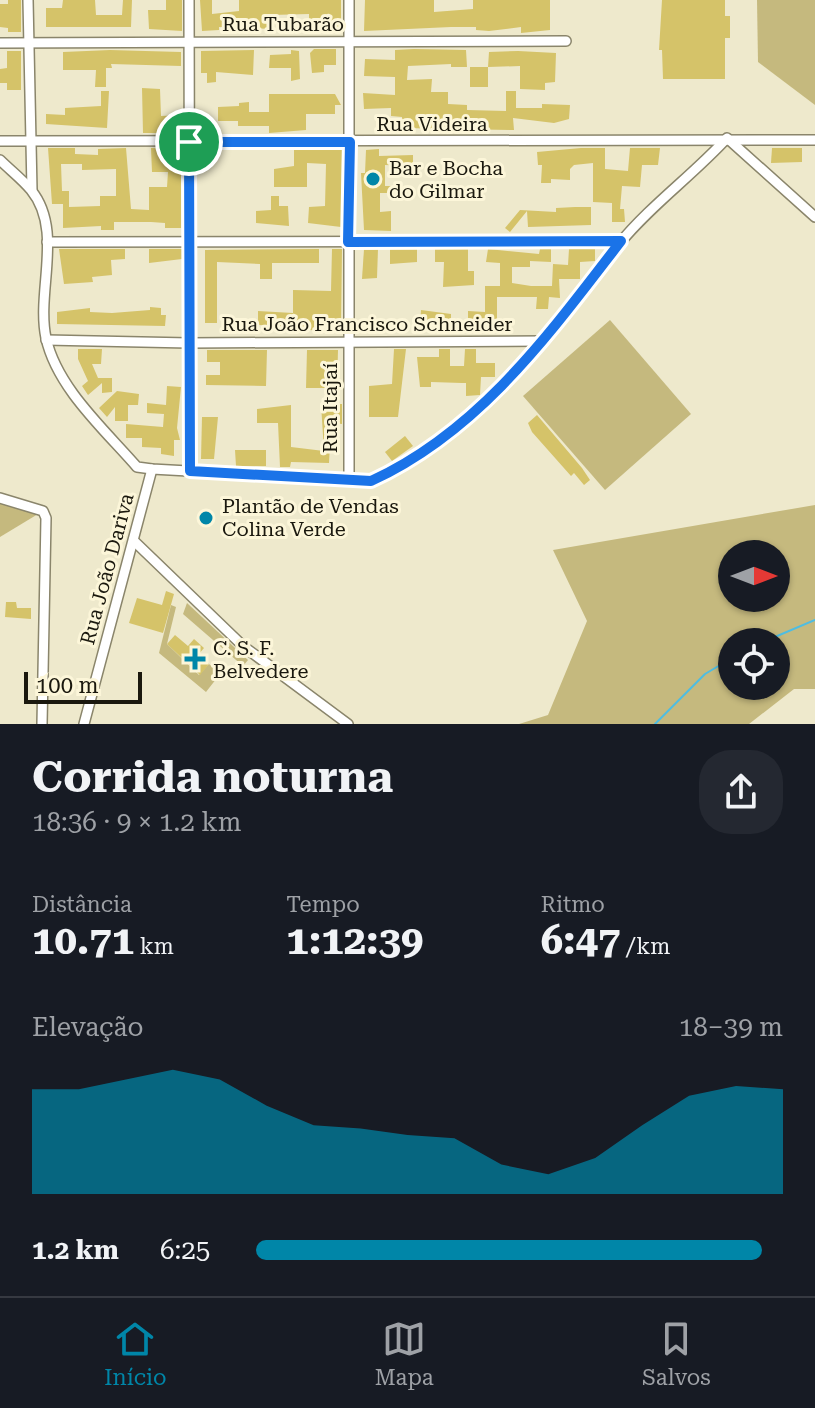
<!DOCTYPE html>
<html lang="pt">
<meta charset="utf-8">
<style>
:root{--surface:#171b24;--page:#242831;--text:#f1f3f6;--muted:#9ea1a6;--line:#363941;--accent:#0086a8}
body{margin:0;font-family:"Roboto Serif",serif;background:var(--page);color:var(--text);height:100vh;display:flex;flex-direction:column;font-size:30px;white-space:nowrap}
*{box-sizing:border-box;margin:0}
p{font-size:26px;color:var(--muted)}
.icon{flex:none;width:44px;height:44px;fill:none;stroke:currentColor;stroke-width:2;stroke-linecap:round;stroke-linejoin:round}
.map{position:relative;height:724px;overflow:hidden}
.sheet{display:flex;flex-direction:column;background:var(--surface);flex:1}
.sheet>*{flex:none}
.needle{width:52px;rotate:90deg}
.tools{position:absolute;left:718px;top:540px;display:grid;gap:16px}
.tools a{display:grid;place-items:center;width:72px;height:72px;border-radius:50%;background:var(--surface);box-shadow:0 2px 6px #0004;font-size:40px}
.scale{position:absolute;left:24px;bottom:20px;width:118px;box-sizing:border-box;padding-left:8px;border:4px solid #1a180e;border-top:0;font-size:22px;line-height:28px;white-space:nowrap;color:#1a180e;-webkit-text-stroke:6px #fcf6d9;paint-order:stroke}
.pin{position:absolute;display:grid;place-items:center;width:68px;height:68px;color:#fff;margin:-34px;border:4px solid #fff;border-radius:50%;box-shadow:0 2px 8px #0007}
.round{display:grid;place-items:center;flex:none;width:84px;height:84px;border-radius:32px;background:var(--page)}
.head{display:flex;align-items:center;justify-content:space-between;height:136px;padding:0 32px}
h1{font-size:44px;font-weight:700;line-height:60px}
.figures{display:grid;grid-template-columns:repeat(3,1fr);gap:12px;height:136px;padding:8px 32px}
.figures div{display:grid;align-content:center}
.figures b{font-size:40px;font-weight:700}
.figures small{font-size:22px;font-weight:400}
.figures p{font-size:22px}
.chart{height:224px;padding:16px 32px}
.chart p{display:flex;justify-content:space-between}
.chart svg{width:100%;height:144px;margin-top:8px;fill:var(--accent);opacity:.7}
ul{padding:0 32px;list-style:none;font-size:26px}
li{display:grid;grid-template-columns:128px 96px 1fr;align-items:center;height:60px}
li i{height:20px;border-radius:10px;background:var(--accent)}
.dock{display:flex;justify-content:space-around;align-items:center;height:112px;border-top:2px solid var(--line);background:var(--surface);font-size:22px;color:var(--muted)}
.dock a{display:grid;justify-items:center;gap:4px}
.dock .current{color:var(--accent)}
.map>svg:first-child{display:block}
.green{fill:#c5b97e;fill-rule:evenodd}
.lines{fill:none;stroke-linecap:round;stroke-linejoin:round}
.stream{stroke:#4ebde2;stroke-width:2}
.building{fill:#d5c369;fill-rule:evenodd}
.minor-casing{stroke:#8a856b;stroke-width:12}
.minor{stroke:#fff;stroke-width:9}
.route-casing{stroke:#fff;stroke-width:16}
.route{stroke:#1a73e8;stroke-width:10}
.poi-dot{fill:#0086a8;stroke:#fcf6d9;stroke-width:3}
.labels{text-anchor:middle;stroke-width:6;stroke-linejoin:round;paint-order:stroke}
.street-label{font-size:20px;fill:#1a180e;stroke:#fcf6d9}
.poi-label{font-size:20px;fill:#1a180e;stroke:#fcf6d9;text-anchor:start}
</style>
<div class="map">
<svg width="815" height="724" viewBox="0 0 815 724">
<rect width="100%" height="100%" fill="#eee9cc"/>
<g class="green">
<polygon points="757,0 815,0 815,105 758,62"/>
<polygon points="610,320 691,414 605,490 523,396"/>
<polygon points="0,498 43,511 0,537"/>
<path d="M815,505V689H794L749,724H519L548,715L587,621L553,550ZM732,554H776V598H732ZM732,642H776V686H732Z"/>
<polygon points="187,603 248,660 243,666 183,614"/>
<polygon points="171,605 176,607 167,644 199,675 209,664 220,674 206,692 159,653"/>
</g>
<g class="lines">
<g class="stream">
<polyline points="763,642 815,620"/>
<polyline points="655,724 705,674 732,658"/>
</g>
</g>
<g class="building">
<polygon points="8,0 21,0 21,32 8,32 8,28 0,27 0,4 8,4"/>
<polygon points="63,0 95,0 96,15 122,15 123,0 132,0 131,27 46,27 46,8 62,8"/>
<polygon points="166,0 182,0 182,31 149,29 148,10 166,10"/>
<polygon points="200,0 212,0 212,14 239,11 239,0 341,0 341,32 309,33 309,14 271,15 272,29 219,27 219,30 202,31"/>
<polygon points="365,0 434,0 434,12 473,9 473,0 550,0 550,30 521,33 521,27 489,31 476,30 476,27 451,27 364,31"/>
<polygon points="662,0 725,0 725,16 730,16 730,38 725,38 725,79 663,79 662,50 659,50"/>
<polygon points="314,49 336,49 336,65 324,65 324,72 312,73 310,53"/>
<polygon points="414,49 466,50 467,67 451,67 451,64 408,66 407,80 432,79 431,92 448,92 448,104 467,105 467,110 506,111 506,91 516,91 516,108 542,108 542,104 570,105 569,119 554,123 513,118 514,130 402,128 402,117 391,116 391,108 364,109 363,93 395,95 395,77 364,76 365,59 395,60 395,50"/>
<polygon points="110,50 181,52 181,66 111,64 112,68 106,68 106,87 95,87 96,70 63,70 63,52"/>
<polygon points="254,50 253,75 216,72 216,82 207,83 207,73 201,73 201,51"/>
<polygon points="291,50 299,51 300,79 291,81 291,68 269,68 270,55 291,54"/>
<polygon points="7,51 21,51 21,90 7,90 7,83 0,83 0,69 7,68"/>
<polygon points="518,51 556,53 555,82 545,83 545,90 520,89 520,66 488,67 489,52"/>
<rect x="470" y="67" width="18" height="20"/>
<polygon points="142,88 160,89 161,116 182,115 182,129 158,128 158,133 143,133"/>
<polygon points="101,91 109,91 107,128 46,124 46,114 65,115 65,108 101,106"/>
<polygon points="269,94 335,94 341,105 335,105 335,114 306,114 306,130 269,133 269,126 238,126 238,121 218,121 218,107 239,106 239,103 249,102 249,112 269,112"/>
<path d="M48,148H75V154L98,155V149L126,148L131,209L149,210V187H167L168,172H152L151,148L181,149V228H165V223L151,222H114V230H101V226L63,228V204H52ZM61,164H82V170L116,169V196H100V206L69,207V191H62Z"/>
<polygon points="294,148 342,148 341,227 308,223 309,207 325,206 326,164 307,163 307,187 274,187 274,169 294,166"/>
<polygon points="581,148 605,148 605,169 628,171 630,148 660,148 658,165 642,165 640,187 622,186 620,209 624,209 625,222 612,222 612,203 593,202 593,163 574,165 570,169 570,180 551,179 551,183 541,183 542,165 538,165 537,152"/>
<polygon points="772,148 802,148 802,162 771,163"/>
<polygon points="379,149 379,156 413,155 413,166 385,165 385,186 393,186 393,193 380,193 380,212 391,211 391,231 364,230 361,173 365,173 366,150"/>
<polygon points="271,196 279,196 279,206 288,206 289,226 256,223 256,211 271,210"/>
<polygon points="575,207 591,207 591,225 528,227 527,211 510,232 505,228 520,210 556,212 556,208"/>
<polygon points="59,249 125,249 125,259 111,260 112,275 92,277 93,282 64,284"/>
<polygon points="149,249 182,249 182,259 149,263"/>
<polygon points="319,249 319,263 272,263 272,279 260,279 260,264 217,262 217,323 205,323 205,250"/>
<polygon points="332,249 342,249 341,327 322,326 322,331 310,330 310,327 258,325 258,311 293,313 293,290 331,291"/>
<polygon points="364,249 378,249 377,278 362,279"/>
<polygon points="390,249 417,249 417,262 390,264"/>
<polygon points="435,249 468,249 468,271 474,271 474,285 443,287 444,262 435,262"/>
<polygon points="488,249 539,254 540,249 551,249 551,262 530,261 530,267 512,267 512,283 531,286 552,286 553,264 568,265 569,249 595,249 595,261 580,262 580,279 559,279 560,298 549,297 548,309 536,309 537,297 497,297 497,319 480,318 480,325 468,325 468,311 485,312 485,286 500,286 500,263 486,262"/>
<polygon points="150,307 161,308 161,315 166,315 165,326 57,324 57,312 90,308 90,312 112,313 150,310"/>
<polygon points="421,310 451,314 451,327 420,324"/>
<polygon points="78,349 102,349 101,364 92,364 98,378 112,378 112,392 102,393 102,383 88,395 82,386 88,381 78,359"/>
<polygon points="394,349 406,349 398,417 369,417 369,386 392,384"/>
<polygon points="439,349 450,349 450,366 464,366 465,349 476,349 476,363 495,363 495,377 481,377 480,395 466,396 466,383 462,383 431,382 431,387 420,387 417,357 439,357"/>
<polygon points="207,350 267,350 266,386 206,385 206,375 220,375 220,362 207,362"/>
<polygon points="307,350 338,350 337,388 306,388"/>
<polygon points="167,386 181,387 177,428 180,440 174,440 174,456 161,454 161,448 142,447 142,438 126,438 126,424 163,427 164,414 147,413 147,403 166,405"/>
<polygon points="117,391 139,394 138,405 128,405 128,421 115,421 115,407 107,417 99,408"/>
<polygon points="321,404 342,404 342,424 332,423 336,445 330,445 329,463 291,462 290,467 280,467 278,423 257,423 257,409 291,405 291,447 324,451"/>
<polygon points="537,415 582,468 590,480 584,485 574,473 571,476 532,432 528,423"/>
<polygon points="202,417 218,417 214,459 201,459"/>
<polygon points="405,436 413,446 392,461 385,452"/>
<polygon points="235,450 266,450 266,466 236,466"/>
<polygon points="166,591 174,594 163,633 129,623 137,598 162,605"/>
<polygon points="6,602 16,602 17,608 31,608 31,619 5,617"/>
<polygon points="175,635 188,646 194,639 204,648 198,655 209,664 200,675 167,644"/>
</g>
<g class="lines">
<g class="minor-casing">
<g id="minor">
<polyline points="28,0 32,190"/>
<polyline points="189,0 190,471"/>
<polyline points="349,0 349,480"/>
<polyline points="0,43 566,41"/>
<polyline points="0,141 815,140"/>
<path d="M0,160C10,170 22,179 31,190C64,230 36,291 46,338C57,388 105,430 137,467L152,469L371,481C486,428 542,336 619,244C651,205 693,175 727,138L815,217"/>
<polyline points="47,242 621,241"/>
<polyline points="46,340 189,343 543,341"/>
<polyline points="0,498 43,511 46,518 42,724"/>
<polyline points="135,542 243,646 348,724"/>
<polyline points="84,724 152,469"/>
</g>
</g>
<use href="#minor" class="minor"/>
</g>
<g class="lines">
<g class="route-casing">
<path id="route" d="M189,142H350L348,242L621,241C550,333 480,431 371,481L190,471Z"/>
</g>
<use href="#route" class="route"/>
</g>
<g class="poi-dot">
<circle cx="373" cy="179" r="8"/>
<circle cx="206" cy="518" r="8"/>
<path d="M191 647h8v8h8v8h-8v8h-8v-8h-8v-8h8z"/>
</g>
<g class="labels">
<g class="street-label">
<text x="283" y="31">Rua Tubarão</text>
<text x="432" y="131">Rua Videira</text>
<text x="367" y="331">Rua João Francisco Schneider</text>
<text transform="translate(330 408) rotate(-90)" y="7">Rua Itajaí</text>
<text transform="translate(107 569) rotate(-75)" y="7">Rua João Dariva</text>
</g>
<g class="poi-label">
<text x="389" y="175">Bar e Bocha<tspan x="389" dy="23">do Gilmar</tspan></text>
<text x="222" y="513">Plantão de Vendas<tspan x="222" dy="23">Colina Verde</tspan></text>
<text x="213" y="655">C. S. F.<tspan x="213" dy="23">Belvedere</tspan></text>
</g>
</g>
</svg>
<div class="tools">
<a><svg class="needle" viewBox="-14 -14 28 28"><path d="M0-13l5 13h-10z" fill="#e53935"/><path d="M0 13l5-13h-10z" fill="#9ea1a6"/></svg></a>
<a><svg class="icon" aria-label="locate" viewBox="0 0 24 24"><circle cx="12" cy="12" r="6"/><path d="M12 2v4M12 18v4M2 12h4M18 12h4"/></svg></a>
</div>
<div class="scale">100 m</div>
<div class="pin" style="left:189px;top:142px;background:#1e9e55"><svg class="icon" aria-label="arrive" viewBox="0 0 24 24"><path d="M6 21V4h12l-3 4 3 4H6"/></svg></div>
</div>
<section class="sheet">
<div class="head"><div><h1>Corrida noturna</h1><p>18:36 · 9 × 1.2 km</p></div><a class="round"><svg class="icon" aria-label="share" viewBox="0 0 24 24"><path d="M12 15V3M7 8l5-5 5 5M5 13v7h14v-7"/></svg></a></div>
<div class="figures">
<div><p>Distância</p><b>10.71<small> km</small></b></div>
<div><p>Tempo</p><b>1:12:39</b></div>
<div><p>Ritmo</p><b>6:47<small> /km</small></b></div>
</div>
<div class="chart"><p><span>Elevação</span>18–39 m</p>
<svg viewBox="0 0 160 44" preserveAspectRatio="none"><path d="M0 44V12L10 12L20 9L30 6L40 9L50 17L60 23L70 24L80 26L90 27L100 35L110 38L120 33L130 23L140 14L150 11L160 12V44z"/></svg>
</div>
<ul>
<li><b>1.2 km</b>6:25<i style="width:96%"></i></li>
</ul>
</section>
<nav class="dock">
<a class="current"><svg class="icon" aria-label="home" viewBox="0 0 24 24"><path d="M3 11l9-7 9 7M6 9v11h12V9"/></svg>Início</a>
<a><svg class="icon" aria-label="map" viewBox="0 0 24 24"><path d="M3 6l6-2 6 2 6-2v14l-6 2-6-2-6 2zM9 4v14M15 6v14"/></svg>Mapa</a>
<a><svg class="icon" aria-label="saved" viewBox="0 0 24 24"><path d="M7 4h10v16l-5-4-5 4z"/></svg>Salvos</a>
</nav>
